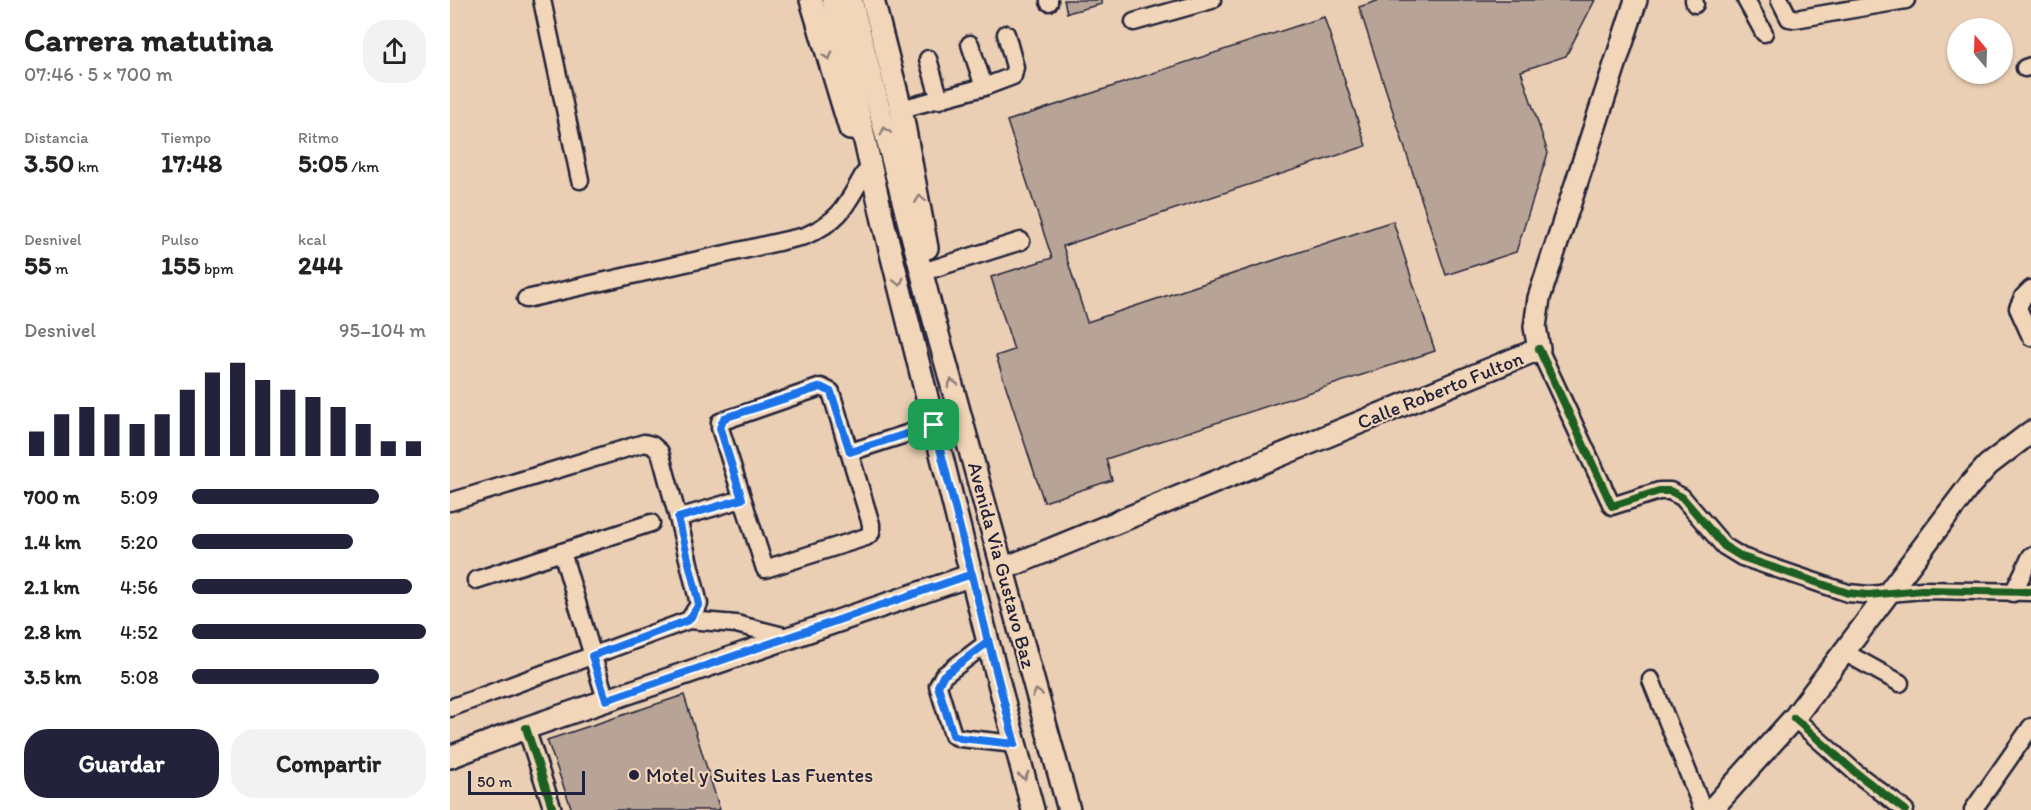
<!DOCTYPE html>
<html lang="es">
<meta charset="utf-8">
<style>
:root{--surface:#fff;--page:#f2f2f2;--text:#222;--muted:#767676;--accent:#22223b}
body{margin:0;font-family:Itim,sans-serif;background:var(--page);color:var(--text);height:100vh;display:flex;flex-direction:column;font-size:22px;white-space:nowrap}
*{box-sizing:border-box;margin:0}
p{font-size:20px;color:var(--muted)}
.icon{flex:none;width:33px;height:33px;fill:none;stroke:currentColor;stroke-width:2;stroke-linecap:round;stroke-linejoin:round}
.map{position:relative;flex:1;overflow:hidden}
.side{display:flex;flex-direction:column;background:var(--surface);width:450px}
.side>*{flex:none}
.needle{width:39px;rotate:341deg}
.tools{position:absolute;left:1497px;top:18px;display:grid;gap:12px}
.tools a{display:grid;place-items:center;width:66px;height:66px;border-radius:50%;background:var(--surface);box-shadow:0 2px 4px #0004;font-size:30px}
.scale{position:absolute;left:18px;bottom:15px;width:117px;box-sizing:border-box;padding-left:6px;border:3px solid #22223b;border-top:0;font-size:16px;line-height:21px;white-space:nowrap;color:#22223b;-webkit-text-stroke:4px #f2d6b9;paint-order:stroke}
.pin{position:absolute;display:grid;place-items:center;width:51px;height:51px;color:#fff;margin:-26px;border-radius:12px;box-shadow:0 3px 9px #0006}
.round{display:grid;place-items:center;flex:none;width:63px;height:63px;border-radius:24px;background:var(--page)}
.overview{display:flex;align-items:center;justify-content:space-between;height:102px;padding:0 24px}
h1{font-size:33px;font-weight:800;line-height:45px}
.metrics{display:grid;grid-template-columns:repeat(3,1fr);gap:9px;height:102px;padding:6px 24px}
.metrics div{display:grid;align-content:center}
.metrics b{font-size:26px;font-weight:800}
.metrics small{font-size:16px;font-weight:400}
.metrics p{font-size:16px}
.chart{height:168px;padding:12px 24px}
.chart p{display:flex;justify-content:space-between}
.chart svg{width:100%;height:108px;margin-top:6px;stroke:var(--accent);stroke-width:6}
.action{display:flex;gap:12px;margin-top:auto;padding:12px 24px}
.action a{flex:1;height:69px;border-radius:24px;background:var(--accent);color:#fff;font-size:24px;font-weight:800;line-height:69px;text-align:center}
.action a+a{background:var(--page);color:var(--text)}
ul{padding:0 24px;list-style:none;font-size:20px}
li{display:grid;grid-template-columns:96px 72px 1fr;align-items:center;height:45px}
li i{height:15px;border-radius:8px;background:var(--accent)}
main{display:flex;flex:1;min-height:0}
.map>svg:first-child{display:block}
.building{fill:#b7a496;stroke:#22223b;stroke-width:1.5}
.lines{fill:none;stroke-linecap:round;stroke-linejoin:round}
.minor-casing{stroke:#22223b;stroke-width:21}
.major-casing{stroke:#22223b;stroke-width:26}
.minor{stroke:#f2d6b9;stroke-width:16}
.major{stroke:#f2d6b9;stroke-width:21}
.cycleway-casing{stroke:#f2d6b9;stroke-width:11}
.cycleway{stroke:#1b5e20;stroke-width:8}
.oneway{stroke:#8a7c7a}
.route-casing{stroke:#fff;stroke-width:12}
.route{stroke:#1a73e8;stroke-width:8}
.poi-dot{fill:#22223b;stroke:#f2d6b9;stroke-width:2}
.labels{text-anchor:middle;stroke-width:4.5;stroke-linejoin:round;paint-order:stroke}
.street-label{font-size:20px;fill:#22223b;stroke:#f2d6b9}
.poi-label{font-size:20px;fill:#22223b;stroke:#f2d6b9;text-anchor:start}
</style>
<main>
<section class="side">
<div class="overview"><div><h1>Carrera matutina</h1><p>07:46 · 5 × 700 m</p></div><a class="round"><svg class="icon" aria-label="share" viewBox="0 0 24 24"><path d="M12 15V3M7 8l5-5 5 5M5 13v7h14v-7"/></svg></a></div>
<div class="metrics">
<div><p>Distancia</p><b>3.50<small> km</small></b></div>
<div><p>Tiempo</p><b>17:48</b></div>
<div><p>Ritmo</p><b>5:05<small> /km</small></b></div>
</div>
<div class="metrics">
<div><p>Desnivel</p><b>55<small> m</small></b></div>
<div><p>Pulso</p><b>155<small> bpm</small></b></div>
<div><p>kcal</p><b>244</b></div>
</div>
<div class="chart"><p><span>Desnivel</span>95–104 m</p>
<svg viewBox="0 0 160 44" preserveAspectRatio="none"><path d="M5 44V34M15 44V27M25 44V24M35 44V27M45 44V31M55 44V27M65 44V17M75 44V10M85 44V6M95 44V13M105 44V17M115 44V20M125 44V24M135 44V31M145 44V38M155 44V38"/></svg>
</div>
<ul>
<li><b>700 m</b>5:09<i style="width:80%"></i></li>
<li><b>1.4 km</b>5:20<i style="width:69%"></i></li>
<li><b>2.1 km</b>4:56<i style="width:94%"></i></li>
<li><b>2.8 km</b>4:52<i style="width:100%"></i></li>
<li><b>3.5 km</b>5:08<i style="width:80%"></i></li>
</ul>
<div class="action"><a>Guardar</a><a>Compartir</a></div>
</section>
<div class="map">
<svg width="1581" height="810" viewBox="0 0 1581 810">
<rect width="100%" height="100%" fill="#eacfb4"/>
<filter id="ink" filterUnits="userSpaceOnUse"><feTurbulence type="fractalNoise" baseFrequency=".0167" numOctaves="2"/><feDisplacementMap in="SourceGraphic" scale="12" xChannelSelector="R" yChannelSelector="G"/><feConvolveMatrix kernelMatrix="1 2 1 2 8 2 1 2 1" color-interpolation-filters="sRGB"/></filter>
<g filter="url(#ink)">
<g class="building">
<polygon points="614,0 651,0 652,4 617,13"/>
<polygon points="930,0 1145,0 1116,56 1071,71 1098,153 1066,252 996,275 909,7"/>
<polygon points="874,17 916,146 613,246 637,322 943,221 985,351 656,459 662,480 594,502 546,356 564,350 541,277 602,258 557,121"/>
<polygon points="234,695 270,810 122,810 97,740"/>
</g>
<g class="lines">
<g class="minor-casing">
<g id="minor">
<polyline points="92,0 130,180"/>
<polyline points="599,0 599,2"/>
<polyline points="1244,0 1245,4"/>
<polyline points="1296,0 1314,33"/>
<polyline points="1330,0 1339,18 1345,19 1456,0"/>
<polyline points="684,22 762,0"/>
<polyline points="520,44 534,87"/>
<polyline points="478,59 490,100"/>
<polyline points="1575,68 1581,66"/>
<polyline points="451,109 534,87 563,76 565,67 556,34"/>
<polyline points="479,270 571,241"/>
<polyline points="1581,289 1573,297 1568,308 1581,337"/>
<path d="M76,299L355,236C391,220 395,207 414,174"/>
<polyline points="1089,349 1162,506 1209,491 1220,491 1232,497 1274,546 1292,557 1398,593 1419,595 1472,590 1581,592"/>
<polygon points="371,387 381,392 421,524 421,533 416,537 315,569 270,428 270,422"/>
<polyline points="400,452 484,425"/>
<polyline points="0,502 194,443 202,445 210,452 228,518 292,499"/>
<polyline points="112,552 156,700"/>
<polyline points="26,580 201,523"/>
<polyline points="1563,593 1581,556"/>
<polyline points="239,620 286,624 337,637"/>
<polyline points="538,642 493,676 488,686 503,735 510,738 565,744"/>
<polyline points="1394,652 1450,683"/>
<polyline points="1201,680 1253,810"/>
<polyline points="0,708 239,620 249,604 228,518"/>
<polyline points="1344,718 1405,772 1455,810"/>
<polyline points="76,728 103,810"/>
<polyline points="1523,810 1581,727"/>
</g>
</g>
<g class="major-casing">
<g id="major">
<polyline points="361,0 400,129"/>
<polyline points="383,0 434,225 538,642 583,810"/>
<polyline points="401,0 484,320 619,810"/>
<polyline points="423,0 451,109 477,248"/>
<polyline points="553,569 1089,349 1085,327 1089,298 1186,0"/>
<polyline points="0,757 76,728 522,575"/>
<polyline points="1261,810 1344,718 1520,485 1538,465 1581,432"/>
</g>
</g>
<use href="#minor" class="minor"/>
<use href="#major" class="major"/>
<g class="cycleway-casing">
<g id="cycleway">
<polyline points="1089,349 1162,506 1209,491 1220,491 1232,497 1274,546 1292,557 1398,593 1419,595 1472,590 1581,592"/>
<polyline points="1344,718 1405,772 1455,810"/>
<polyline points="76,728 103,810"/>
</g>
</g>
<use href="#cycleway" class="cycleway"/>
</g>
<defs><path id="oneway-chevron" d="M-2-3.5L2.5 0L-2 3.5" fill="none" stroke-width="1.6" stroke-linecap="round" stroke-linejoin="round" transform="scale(1.5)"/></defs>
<g class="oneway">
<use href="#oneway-chevron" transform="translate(378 56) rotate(73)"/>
<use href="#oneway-chevron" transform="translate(435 131) rotate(-104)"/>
<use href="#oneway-chevron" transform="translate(470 199) rotate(-99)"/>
<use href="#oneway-chevron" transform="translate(449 282) rotate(76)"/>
<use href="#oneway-chevron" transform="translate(502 383) rotate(-105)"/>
<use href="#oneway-chevron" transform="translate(587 693) rotate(-105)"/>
<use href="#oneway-chevron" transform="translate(574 776) rotate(75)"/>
</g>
</g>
<g class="lines" filter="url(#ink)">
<g class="route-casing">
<path id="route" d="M484,425L400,452L381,392L371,387L274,418L270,428L292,499L228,518L249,604L239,620L142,656L156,700L522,574L538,642L493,676L488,686L503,735L510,738L565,744C537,638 511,531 484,425"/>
</g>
<use href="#route" class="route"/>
</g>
<circle class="poi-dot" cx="184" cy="775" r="6"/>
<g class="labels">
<g class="street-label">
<text transform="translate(990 390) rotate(-22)" y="7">Calle Roberto Fulton</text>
<text transform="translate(552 565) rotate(75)" y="7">Avenida Via Gustavo Baz</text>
</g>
<g class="poi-label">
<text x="196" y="782">Motel y Suites Las Fuentes</text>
</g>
</g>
</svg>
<div class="tools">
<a><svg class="needle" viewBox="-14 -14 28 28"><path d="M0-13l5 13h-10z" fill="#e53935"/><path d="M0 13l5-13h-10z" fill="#767676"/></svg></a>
</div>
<div class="scale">50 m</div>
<div class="pin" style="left:484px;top:425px;background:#1e9e55"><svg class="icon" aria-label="arrive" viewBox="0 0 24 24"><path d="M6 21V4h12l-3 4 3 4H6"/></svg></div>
</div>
</main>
